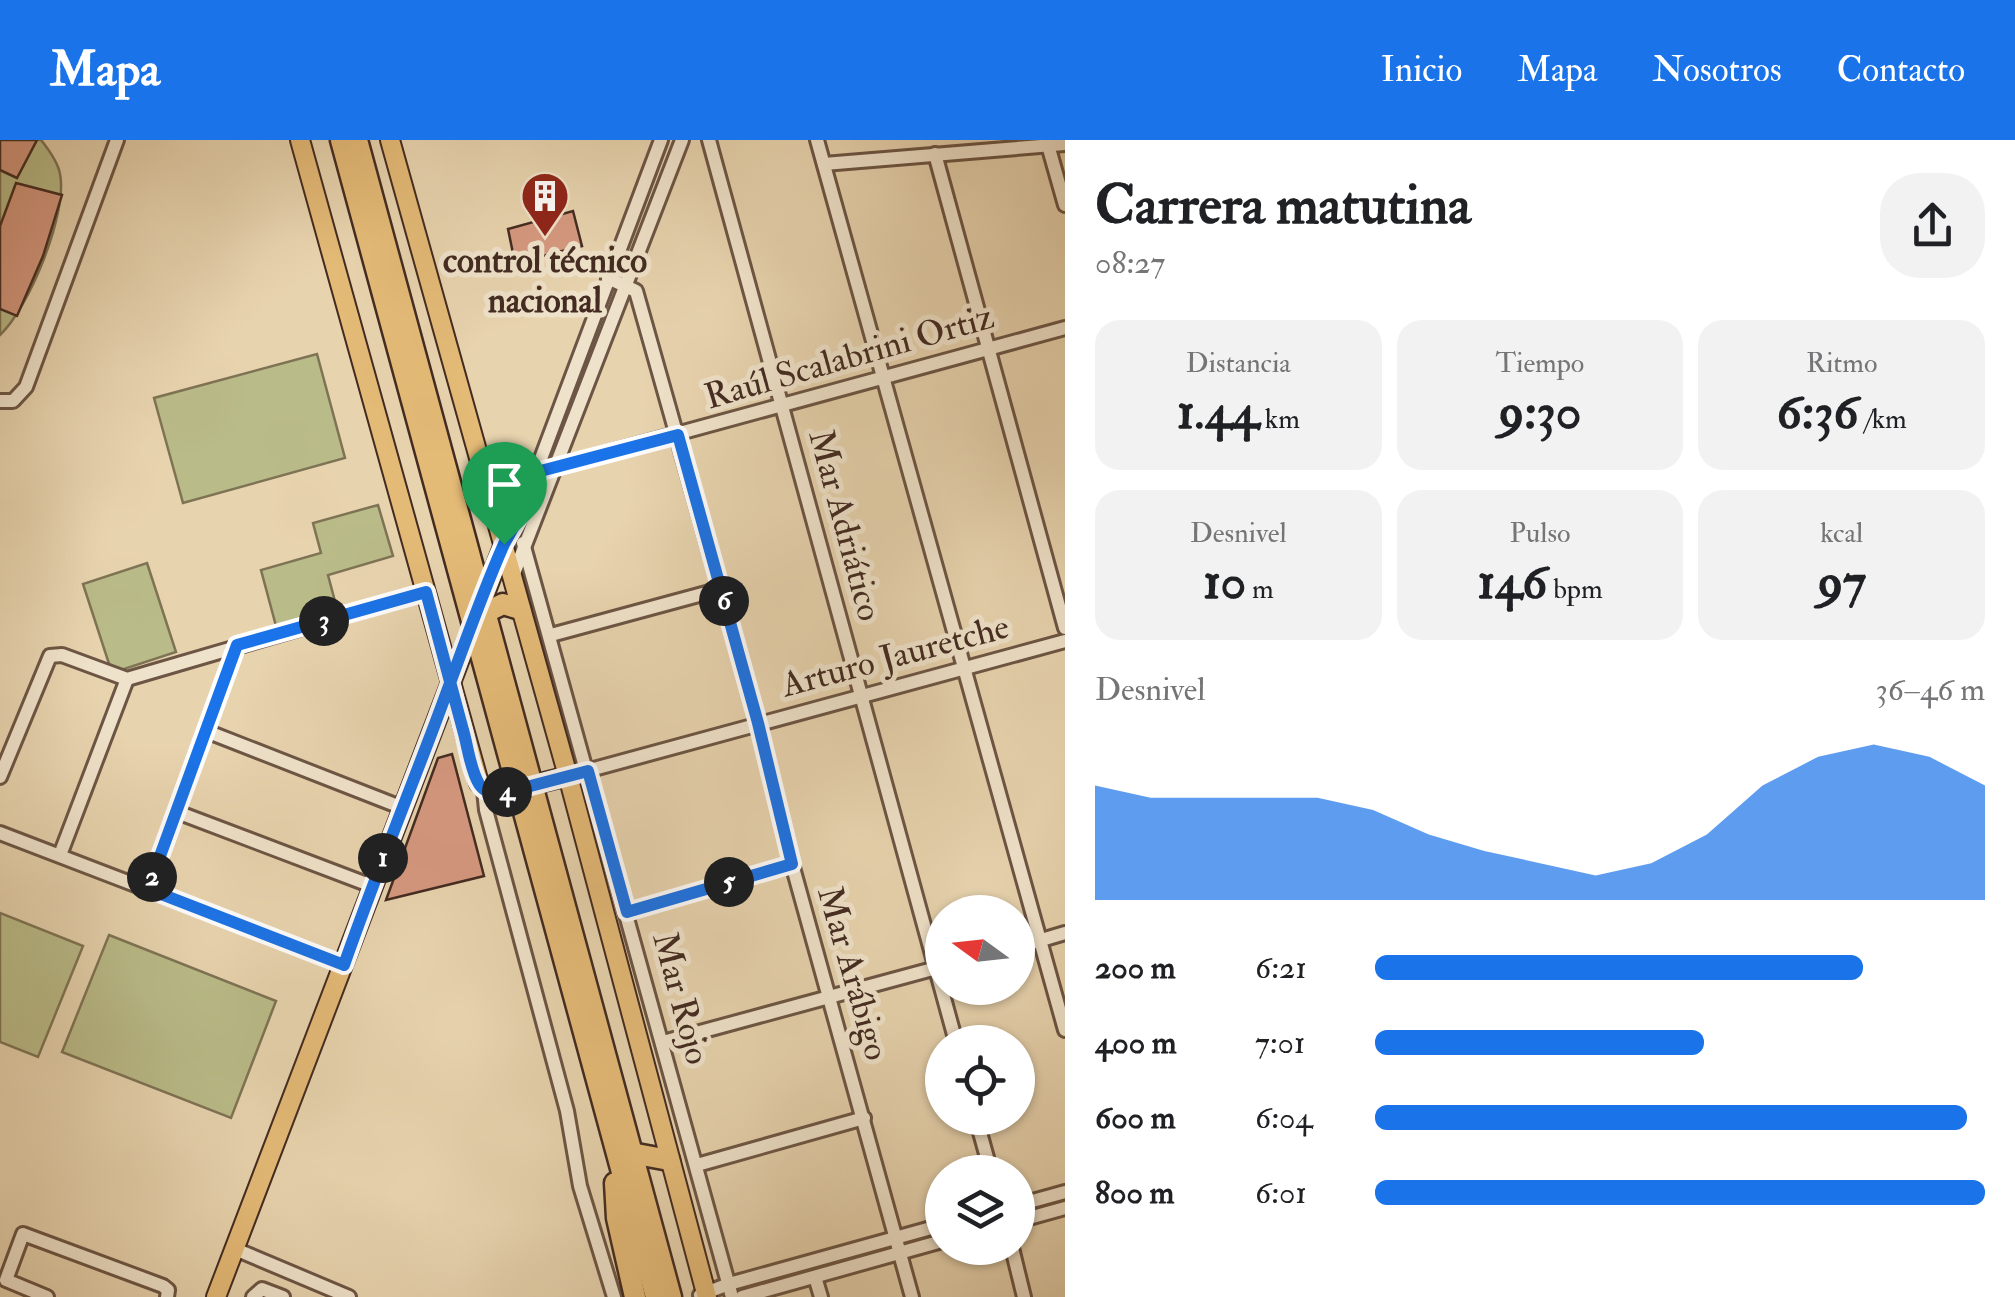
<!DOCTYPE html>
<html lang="es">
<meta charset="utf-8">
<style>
:root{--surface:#fff;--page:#f2f2f2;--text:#202124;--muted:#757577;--accent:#1a73e8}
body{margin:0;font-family:"IM FELL Double Pica",serif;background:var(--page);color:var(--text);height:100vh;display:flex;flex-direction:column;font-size:38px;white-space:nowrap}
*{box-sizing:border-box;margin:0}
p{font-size:32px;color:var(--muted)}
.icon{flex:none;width:55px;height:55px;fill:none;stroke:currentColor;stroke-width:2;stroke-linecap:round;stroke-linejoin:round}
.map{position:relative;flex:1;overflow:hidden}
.drawer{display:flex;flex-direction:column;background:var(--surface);width:950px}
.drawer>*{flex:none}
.needle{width:65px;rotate:285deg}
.controls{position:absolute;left:925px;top:755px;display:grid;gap:20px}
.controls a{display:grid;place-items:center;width:110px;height:110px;border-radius:50%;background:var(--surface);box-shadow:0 2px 8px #0004;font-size:50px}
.pin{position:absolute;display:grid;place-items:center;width:85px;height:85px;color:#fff;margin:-102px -42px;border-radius:50% 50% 50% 0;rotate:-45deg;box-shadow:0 0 10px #0007}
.pin .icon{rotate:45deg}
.km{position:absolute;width:50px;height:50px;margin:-25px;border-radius:50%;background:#222;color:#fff;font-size:28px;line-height:50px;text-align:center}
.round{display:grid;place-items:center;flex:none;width:105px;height:105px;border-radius:40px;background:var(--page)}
.overview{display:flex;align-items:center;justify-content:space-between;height:170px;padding:0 30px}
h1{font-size:55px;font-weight:700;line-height:75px}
.figures{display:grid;grid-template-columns:repeat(3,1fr);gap:15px;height:170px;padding:10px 30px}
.figures div{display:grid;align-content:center;border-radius:25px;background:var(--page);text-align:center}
.figures b{font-size:50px;font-weight:700}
.figures small{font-size:28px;font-weight:400}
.figures p{font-size:28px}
.chart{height:280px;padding:20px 30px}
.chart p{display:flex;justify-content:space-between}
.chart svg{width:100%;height:180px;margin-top:10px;fill:var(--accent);opacity:.7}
ul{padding:0 30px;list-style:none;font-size:32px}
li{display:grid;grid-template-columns:160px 120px 1fr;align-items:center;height:75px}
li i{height:25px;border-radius:12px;background:var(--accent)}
header{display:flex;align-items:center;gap:60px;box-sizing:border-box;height:140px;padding:0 50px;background:var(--accent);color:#fff}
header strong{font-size:48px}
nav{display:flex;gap:55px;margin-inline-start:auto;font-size:35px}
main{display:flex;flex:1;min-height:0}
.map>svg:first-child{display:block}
.green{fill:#b9bb88;stroke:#7e7354;stroke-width:2.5}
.building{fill:#d5987f;stroke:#432b21;stroke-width:2.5}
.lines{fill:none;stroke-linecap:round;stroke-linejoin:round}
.minor-casing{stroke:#6c5544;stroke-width:18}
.major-casing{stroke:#432b21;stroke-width:22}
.highway-casing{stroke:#432b21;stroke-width:25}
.minor{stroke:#efe2ca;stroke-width:12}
.major{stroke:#e4ba77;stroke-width:18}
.highway{stroke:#e4ba77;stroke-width:20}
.route-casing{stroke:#fff;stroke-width:20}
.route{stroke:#1a73e8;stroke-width:12}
.labels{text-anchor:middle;stroke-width:10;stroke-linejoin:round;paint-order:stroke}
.poi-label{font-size:35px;font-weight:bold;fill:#432b21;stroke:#efe2ca}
.street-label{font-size:35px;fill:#432b21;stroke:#efe2ca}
</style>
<header>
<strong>Mapa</strong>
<nav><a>Inicio</a><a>Mapa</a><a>Nosotros</a><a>Contacto</a></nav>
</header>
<main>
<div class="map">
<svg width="1065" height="1157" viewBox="0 0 1065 1157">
<rect width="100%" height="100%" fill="#e7d3ae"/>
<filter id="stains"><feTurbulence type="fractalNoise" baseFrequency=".002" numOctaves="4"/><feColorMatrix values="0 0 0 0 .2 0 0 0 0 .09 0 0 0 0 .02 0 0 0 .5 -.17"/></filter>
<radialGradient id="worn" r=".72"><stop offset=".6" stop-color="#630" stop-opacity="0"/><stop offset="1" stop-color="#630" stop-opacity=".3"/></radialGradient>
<g class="green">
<path d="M0,0H41C49,10 58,22 60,34C68,73 29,168 0,195Z"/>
<polygon points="317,214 345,318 183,363 154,258"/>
<polygon points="378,365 393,416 328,435 337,469 276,486 261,430 321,413 313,383"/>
<polygon points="147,423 176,512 112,533 83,444"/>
<polygon points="0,773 83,806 38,917 0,902"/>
<polygon points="109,795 276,861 231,978 62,912"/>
</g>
<g class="building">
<polygon points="0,0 37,0 17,38 0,30"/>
<polygon points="16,43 62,55 43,116 17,176 0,169 0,86"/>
<polygon points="573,71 582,106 515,123 508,89"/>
<polygon points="452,614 484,736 386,760 438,618"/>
</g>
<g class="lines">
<g class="minor-casing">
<g id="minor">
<polyline points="709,0 956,902"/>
<polyline points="817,0 1065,890"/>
<polyline points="1048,5 1065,65"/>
<polyline points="935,14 1065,488"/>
<polyline points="824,24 1065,4"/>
<polyline points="608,138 636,151 758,583 792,724 912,1157"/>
<polyline points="0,261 13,261 26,247 117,0"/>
<polyline points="533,333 1065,188"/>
<polyline points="523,403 732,1157"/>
<polyline points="504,404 519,377 661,0"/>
<polyline points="513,436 682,0"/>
<polyline points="551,495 721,449"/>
<polyline points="206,591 403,668"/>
<polyline points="568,636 1065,501"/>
<polyline points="0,637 50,516 62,515 127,539 425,452"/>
<polyline points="484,650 486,670 567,971 580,1046 614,1157"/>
<polyline points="177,672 372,746"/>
<polyline points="0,693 344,825"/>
<polyline points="60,715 127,539"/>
<polyline points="148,749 237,505"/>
<polyline points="627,772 792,724"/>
<polyline points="1018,807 1065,793"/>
<polyline points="663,902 940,827"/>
<polyline points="976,978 991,1032"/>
<polyline points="697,1025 864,978"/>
<polyline points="1018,1065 1065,1052"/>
<polyline points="1018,1081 1065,1068"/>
<polyline points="1012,1108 1024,1157"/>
<polyline points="235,1109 349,1157"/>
<polyline points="815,1137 821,1157"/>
<polyline points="700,1155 729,1144 942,1085"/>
<polyline points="47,1157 6,1140 23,1094 163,1146 168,1150 167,1157"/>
<polyline points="253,1157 262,1149 283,1157"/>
<polyline points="742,1157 942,1101"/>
</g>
</g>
<g class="major-casing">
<g id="major">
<polyline points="300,0 479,643 491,653 500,653 568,636"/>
<polyline points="390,0 568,636 707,1157"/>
<polyline points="216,1157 504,404"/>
</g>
</g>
<g class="highway-casing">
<g id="highway">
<polyline points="341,0 656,1157"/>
<polyline points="357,0 671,1157"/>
<polyline points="476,477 503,464 520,469"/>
<polyline points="631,1013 669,1020"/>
<polyline points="615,1043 617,1078 635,1157"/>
</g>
</g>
<use href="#minor" class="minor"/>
<use href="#major" class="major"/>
<use href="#highway" class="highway"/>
</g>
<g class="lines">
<g class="route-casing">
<path id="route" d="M504,404C476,467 455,532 430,597C401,673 371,748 344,825L148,749L237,505L426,452C438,498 451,544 463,590C468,607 470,629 479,644C484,652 491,653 500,654L588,631L627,772L792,724L758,583L678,295L533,333L519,377L504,404"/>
</g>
<use href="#route" class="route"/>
</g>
<defs>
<g id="building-pin" transform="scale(2.5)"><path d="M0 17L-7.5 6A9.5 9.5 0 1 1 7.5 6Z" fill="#8f2418" stroke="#efe2ca"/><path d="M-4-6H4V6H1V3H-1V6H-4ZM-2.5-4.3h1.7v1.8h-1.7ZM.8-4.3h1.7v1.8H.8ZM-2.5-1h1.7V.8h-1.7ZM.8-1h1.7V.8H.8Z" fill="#fff"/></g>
</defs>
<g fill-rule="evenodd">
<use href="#building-pin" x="545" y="56"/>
</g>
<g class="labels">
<g class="poi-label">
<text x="545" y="132">control técnico<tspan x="545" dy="40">nacional</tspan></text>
</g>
<g class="street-label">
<text transform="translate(849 216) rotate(-16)" y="12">Raúl Scalabrini Ortiz</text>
<text transform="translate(846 385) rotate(75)" y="12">Mar Adriático</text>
<text transform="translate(895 515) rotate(-15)" y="12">Arturo Jauretche</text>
<text transform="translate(854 833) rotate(74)" y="12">Mar Arábigo</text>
<text transform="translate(682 858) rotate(75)" y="12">Mar Rojo</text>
</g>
</g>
<rect width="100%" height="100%" filter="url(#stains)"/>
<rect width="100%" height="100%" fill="url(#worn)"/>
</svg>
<div class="controls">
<a><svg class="needle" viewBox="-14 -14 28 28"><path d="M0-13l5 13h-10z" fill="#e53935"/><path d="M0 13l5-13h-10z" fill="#757577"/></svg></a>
<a><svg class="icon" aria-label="locate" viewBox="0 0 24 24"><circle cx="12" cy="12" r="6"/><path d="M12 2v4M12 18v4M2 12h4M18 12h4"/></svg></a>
<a><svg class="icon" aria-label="layers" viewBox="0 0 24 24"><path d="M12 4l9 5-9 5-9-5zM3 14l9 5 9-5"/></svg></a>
</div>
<div class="pin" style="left:504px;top:404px;background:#1e9e55"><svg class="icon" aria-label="arrive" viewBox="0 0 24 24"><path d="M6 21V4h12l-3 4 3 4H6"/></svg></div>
<b class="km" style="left:383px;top:718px">1</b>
<b class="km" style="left:152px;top:737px">2</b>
<b class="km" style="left:324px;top:481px">3</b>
<b class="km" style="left:507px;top:652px">4</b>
<b class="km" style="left:729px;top:742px">5</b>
<b class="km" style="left:724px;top:461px">6</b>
</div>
<section class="drawer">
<div class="overview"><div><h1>Carrera matutina</h1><p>08:27</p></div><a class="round"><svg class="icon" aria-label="share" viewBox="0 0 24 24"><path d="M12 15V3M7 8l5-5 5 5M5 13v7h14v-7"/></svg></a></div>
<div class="figures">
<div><p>Distancia</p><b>1.44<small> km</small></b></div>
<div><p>Tiempo</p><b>9:30</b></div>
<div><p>Ritmo</p><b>6:36<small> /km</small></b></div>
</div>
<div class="figures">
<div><p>Desnivel</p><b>10<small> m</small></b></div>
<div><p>Pulso</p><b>146<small> bpm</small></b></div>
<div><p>kcal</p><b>97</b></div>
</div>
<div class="chart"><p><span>Desnivel</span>36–46 m</p>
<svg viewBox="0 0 160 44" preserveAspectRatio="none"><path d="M0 44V16L10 19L20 19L30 19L40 19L50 22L60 28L70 32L80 35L90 38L100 35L110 28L120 16L130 9L140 6L150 9L160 16V44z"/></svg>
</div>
<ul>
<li><b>200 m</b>6:21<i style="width:80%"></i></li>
<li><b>400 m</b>7:01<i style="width:54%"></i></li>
<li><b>600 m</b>6:04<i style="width:97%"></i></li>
<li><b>800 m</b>6:01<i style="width:100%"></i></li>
</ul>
</section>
</main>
